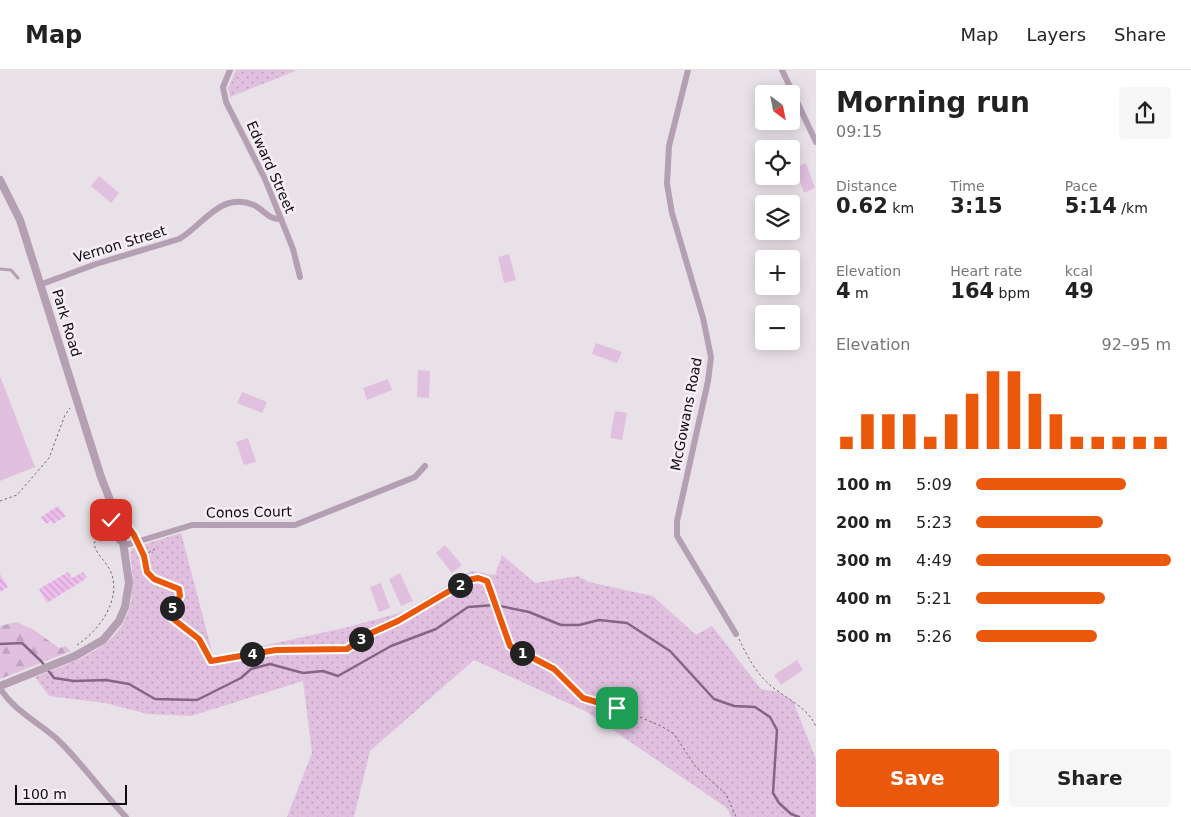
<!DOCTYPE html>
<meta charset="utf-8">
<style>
:root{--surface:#fff;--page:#f6f6f6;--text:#222;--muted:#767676;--line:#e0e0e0;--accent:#ea580c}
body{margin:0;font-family:"DejaVu Sans",sans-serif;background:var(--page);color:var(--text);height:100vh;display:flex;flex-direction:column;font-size:19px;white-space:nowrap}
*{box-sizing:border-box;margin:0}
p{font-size:16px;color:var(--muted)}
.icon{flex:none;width:28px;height:28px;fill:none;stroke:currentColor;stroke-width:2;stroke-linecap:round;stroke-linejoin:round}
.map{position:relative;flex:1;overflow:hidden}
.panel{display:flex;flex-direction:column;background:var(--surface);width:375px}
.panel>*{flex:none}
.needle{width:32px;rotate:148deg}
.tools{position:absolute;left:755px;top:15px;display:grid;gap:10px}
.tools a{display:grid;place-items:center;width:45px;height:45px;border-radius:5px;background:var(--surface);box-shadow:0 2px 12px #0003;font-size:25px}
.scale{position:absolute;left:15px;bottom:12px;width:112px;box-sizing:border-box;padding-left:5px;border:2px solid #0e0c0e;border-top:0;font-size:14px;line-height:18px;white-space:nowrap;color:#0e0c0e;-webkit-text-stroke:4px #f6eef6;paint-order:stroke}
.pin{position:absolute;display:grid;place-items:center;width:42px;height:42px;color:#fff;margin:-21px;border-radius:10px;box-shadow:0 2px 8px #0006}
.km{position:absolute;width:25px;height:25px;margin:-12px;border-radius:50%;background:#222;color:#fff;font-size:14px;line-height:25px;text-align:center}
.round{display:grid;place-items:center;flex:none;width:52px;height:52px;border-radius:5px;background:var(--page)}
.overview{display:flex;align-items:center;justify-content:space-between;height:85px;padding:0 20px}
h1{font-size:28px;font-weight:700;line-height:38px}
.figures{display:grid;grid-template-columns:repeat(3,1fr);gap:8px;height:85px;padding:5px 20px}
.figures div{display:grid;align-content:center}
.figures b{font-size:21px;font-weight:700}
.figures small{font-size:14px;font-weight:400}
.figures p{font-size:14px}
.chart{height:140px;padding:10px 20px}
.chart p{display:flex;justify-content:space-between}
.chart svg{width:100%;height:90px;margin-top:5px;stroke:var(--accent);stroke-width:6}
.primary-button{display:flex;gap:10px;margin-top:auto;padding:10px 20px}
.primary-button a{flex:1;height:58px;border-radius:5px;background:var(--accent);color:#fff;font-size:20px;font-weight:700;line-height:58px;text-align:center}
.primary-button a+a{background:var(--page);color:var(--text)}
ul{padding:0 20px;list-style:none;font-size:16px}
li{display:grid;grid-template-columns:80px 60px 1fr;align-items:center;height:38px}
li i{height:12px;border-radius:6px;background:var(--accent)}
header{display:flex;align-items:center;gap:30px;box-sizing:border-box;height:70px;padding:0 25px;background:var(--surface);border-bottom:1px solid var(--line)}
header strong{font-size:24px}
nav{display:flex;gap:28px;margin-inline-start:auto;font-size:18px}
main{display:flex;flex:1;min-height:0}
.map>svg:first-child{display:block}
.green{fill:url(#green-dots)}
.forest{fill:url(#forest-firs)}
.pitch{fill:#e1bfdf}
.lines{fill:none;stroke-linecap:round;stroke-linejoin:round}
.stream{stroke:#866484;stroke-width:2.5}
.building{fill:url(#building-back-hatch)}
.path{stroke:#736e72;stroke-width:1;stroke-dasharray:2.5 2.5;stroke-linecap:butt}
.service{stroke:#b59fb3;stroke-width:3}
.minor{stroke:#b59fb3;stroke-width:6}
.tertiary{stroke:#b59fb3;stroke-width:8}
.route-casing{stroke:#fff;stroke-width:10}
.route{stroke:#ea580c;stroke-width:6}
.labels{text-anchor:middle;stroke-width:5;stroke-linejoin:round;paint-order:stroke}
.street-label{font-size:14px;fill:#0e0c0e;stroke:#f6eef6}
</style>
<header>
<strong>Map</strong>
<nav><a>Map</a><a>Layers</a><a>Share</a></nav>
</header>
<main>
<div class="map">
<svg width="816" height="747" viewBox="0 0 816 747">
<defs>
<pattern id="green-dots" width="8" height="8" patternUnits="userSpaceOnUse" patternTransform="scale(1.25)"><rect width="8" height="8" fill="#e1bfdf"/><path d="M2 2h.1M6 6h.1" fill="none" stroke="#c0a3be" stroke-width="1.8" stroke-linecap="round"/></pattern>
<pattern id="forest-firs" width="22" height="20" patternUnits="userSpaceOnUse" patternTransform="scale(1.25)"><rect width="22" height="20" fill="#e1bfdf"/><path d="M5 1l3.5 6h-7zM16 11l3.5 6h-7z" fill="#c0a3be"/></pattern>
<pattern id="building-back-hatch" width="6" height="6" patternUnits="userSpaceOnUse" patternTransform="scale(1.25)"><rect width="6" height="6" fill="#efbded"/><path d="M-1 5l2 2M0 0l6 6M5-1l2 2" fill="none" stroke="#cca1ca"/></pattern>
</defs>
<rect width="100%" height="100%" fill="#e9e1e8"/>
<g class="green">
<polygon points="236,0 294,0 295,1 230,27 228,18"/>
<path d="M181,463L213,585L227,584L348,557L403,542L471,501L495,505L502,485L535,513L578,506L589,512L653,526L696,565L712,556L761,619L778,622L793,631L816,689V747H731L727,738L585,641L474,590L370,681L354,747H287L312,683L303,611L191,646L148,644L105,633L49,626L35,607C104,580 143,567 130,482L133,478Z"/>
</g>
<polygon class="forest" points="17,552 34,560 59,578 66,576 71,581 0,609 0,556"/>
<g class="pitch">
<polygon points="806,93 815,118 804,123 795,98"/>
<polygon points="99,106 119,123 111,133 91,116"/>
<polygon points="509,184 516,210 504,213 498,187"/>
<polygon points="596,273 622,282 617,293 592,284"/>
<polygon points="418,300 430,301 429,328 417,327"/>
<polygon points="0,306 35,397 0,411"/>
<polygon points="388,309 392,320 367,330 363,318"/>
<polygon points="242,322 267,332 262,343 237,333"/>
<polygon points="615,341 627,343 622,370 610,368"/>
<polygon points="248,368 256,392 244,395 236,372"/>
<polygon points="445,475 462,495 452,503 436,483"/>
<polygon points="400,503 413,531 401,536 389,509"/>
<polygon points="381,513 390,538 379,542 370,517"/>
<polygon points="797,590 803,600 781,615 774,605"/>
</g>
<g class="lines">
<polyline class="stream" points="0,574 22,573 41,591 54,608 74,611 106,610 129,614 155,629 197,630 241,608 251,599 270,594 303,603 323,601 338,606 391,576 436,559 468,537 495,535 529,542 561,555 579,555 599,550 627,553 670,581 714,629 734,636 755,637 770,647 777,660 773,723 779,733 791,744 799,747"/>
</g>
<g class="building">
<polygon points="58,436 66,446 53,454 51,451 46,454 41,447"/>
<polygon points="68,502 72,508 83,502 87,508 47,533 39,519"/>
<polygon points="0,504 8,517 0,522"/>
</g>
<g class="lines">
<g class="path">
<polyline points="0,431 17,425 49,388 65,345 70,338"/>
<polyline points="129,458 134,465"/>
<path d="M139,478C143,485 143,490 145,497C149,512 167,513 179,519C183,529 171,534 172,549L199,569L208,587L214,592L276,580L347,579L369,563L398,551L468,510L478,507L487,511L510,577L554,599L577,624L591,632L623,640L661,656L674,664L696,697L726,724L736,747"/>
<polyline points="144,485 155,479"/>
<path d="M739,569C747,586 756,603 770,615C785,628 809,638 816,657"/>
<path d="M77,575C100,560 123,528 110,500C105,490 96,484 94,474L97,467L106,460"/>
</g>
<polyline class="service" points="0,199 11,200 18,208"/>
<g class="minor">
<polyline points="230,0 223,17 226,32 265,109 293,179 300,207"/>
<polyline points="688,0 669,76 667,114 672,143 703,248 711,287 708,311 677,451 677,466 736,564"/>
<polyline points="782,0 816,72"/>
<path d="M42,214L96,194L179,169C203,156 219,121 254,135C264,140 269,150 281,149"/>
<polyline points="123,476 192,455 295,455 415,407 425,396"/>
<path d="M0,618C13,640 38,652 57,669C82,693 102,722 126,747"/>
</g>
<g class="tertiary">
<polyline points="0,110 20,150 101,407 121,458 129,513 125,537 119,551 103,570 75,586 0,616"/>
<polyline points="107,433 112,455 120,470"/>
</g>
</g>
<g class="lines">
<g class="route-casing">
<polyline id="route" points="111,450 112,455 124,451 134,465 144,486 147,502 154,509 179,519 180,526 171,540 172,548 199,569 211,591 276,580 347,579 369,564 398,551 468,510 478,508 487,511 510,576 554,599 583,628 617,638"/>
</g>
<use href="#route" class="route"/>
</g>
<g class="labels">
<g class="street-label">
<text transform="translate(271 97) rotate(66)" y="5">Edward Street</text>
<text transform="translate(120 174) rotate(-17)" y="5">Vernon Street</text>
<text transform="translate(67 253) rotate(73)" y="5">Park Road</text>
<text transform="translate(686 344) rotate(-79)" y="5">McGowans Road</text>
<text transform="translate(249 442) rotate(-1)" y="5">Conos Court</text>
</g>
</g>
</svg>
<div class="tools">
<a><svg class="needle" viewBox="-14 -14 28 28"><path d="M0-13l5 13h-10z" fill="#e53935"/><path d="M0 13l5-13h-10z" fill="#767676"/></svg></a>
<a><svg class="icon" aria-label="locate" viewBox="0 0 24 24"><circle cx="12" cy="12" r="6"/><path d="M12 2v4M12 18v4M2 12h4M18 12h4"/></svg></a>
<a><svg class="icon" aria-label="layers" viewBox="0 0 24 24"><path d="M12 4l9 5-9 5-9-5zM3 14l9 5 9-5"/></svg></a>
<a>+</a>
<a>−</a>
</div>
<div class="scale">100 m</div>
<div class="pin" style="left:617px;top:638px;background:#1e9e55"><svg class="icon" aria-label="arrive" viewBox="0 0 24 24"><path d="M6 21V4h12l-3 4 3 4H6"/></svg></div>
<div class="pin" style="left:111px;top:450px;background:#d93025"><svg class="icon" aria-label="check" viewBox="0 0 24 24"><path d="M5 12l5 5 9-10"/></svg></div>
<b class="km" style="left:522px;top:583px">1</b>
<b class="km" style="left:460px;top:515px">2</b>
<b class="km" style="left:361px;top:569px">3</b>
<b class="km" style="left:252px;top:584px">4</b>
<b class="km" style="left:172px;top:538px">5</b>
</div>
<section class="panel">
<div class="overview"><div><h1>Morning run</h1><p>09:15</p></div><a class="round"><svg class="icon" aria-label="share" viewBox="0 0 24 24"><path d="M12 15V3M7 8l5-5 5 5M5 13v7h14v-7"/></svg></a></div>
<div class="figures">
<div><p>Distance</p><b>0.62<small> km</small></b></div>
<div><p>Time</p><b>3:15</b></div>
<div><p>Pace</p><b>5:14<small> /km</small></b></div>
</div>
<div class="figures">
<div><p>Elevation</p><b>4<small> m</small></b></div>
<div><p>Heart rate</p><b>164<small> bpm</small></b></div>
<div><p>kcal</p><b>49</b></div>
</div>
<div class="chart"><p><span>Elevation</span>92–95 m</p>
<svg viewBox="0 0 160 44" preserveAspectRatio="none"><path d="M5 44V38M15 44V27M25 44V27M35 44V27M45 44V38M55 44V27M65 44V17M75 44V6M85 44V6M95 44V17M105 44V27M115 44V38M125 44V38M135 44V38M145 44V38M155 44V38"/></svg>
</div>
<ul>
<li><b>100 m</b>5:09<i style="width:77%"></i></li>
<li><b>200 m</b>5:23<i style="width:65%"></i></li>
<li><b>300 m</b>4:49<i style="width:100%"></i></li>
<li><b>400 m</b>5:21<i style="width:66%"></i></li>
<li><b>500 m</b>5:26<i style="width:62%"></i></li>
</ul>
<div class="primary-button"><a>Save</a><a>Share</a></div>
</section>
</main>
